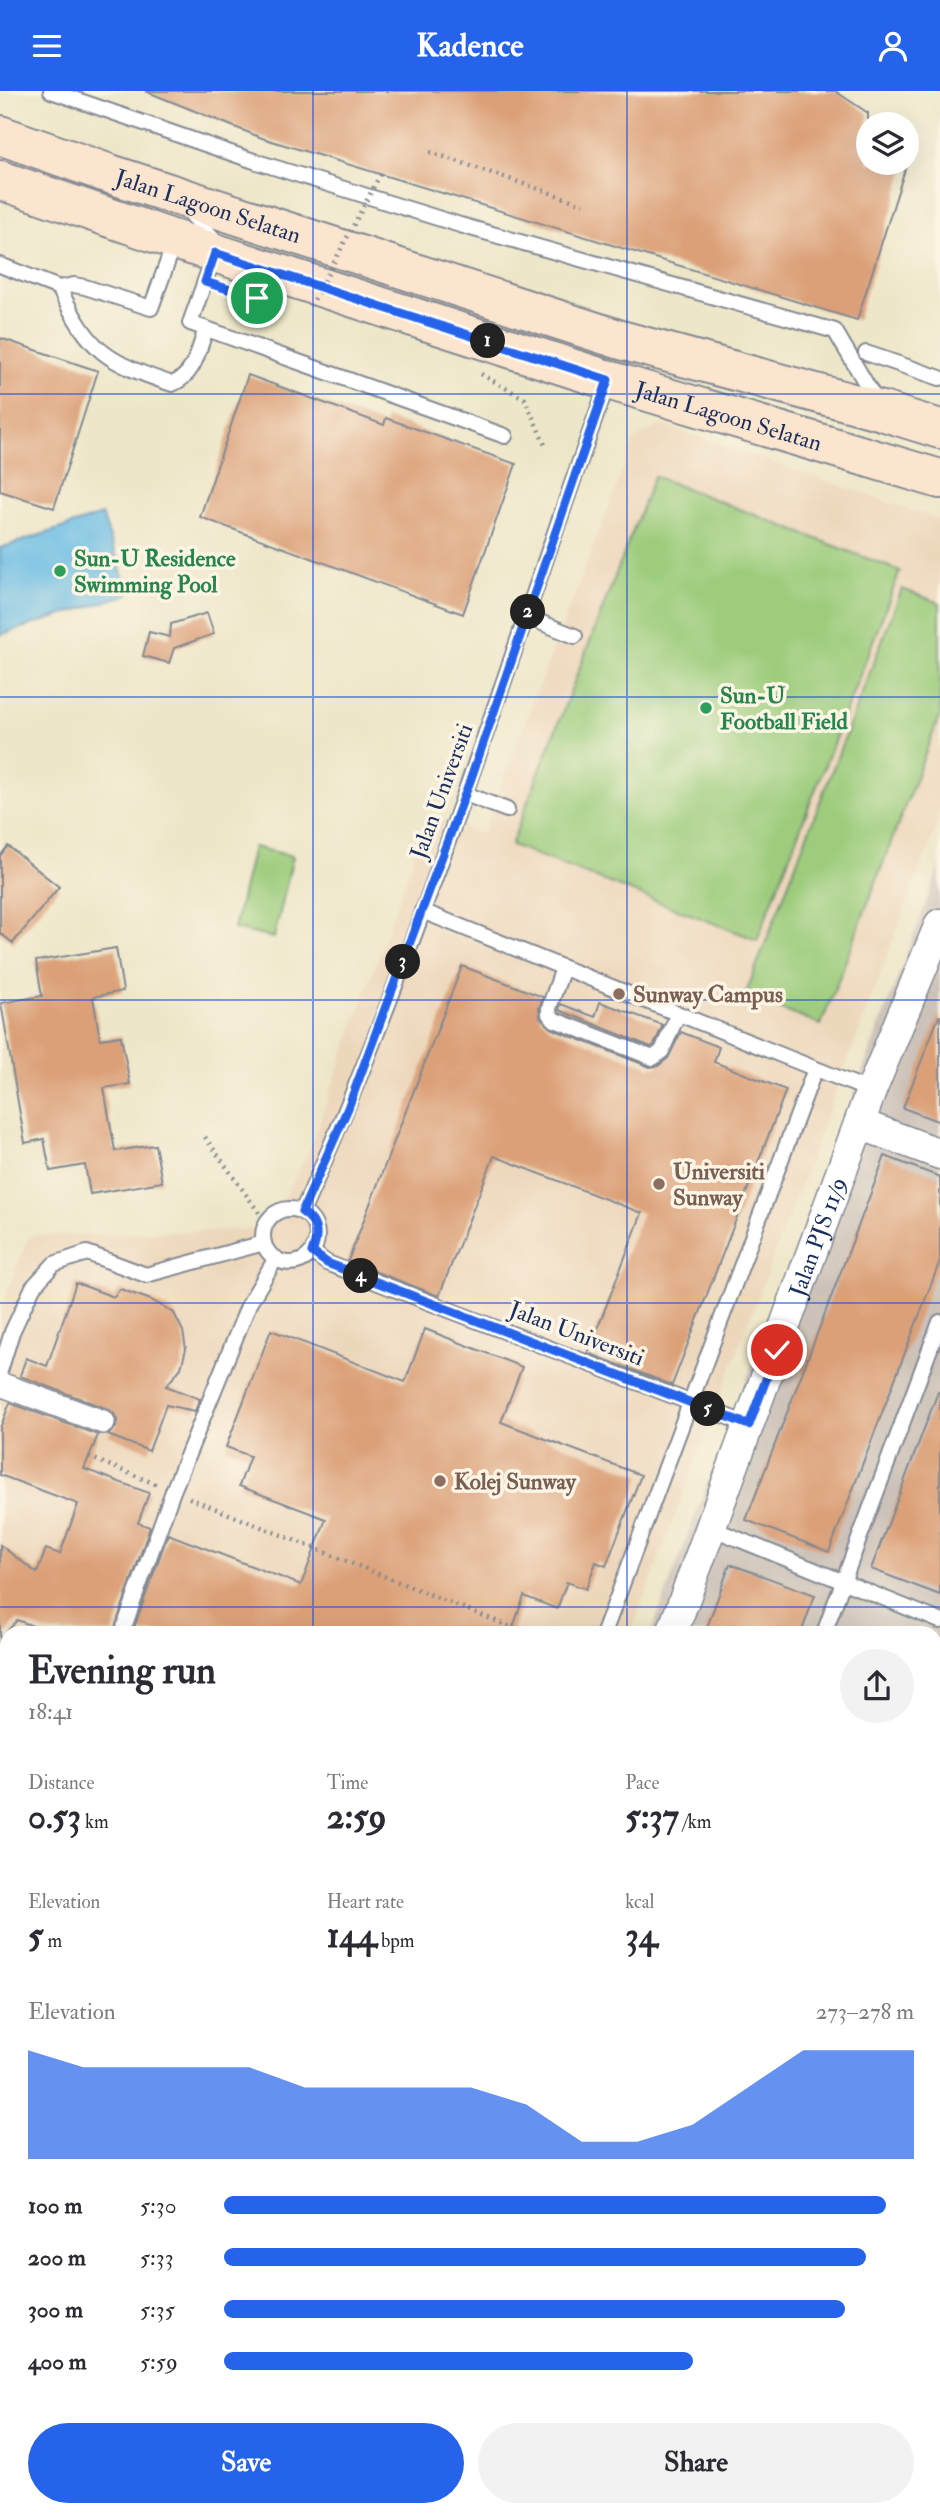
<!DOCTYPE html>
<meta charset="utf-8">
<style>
:root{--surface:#fff;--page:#f2f2f3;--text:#2b2b33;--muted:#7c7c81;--accent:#2563eb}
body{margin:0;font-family:"IM FELL Double Pica",serif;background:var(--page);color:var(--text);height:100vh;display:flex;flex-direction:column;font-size:26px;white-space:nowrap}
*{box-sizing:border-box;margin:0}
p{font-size:23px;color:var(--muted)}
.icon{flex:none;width:38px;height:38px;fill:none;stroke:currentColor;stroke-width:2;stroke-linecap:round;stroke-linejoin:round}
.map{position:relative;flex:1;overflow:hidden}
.drawer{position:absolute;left:0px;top:1535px;width:942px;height:891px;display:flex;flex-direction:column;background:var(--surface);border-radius:21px 21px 0 0;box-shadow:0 7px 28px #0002}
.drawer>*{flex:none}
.tools{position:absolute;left:856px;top:21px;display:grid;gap:14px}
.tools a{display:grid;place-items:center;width:63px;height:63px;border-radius:50%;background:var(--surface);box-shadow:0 7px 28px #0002;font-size:35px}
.pin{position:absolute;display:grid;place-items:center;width:60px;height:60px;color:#fff;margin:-30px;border:4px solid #fff;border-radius:50%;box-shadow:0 2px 7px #0007}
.km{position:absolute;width:35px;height:35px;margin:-18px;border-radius:50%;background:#222;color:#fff;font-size:19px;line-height:35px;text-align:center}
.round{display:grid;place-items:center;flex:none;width:74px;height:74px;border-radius:37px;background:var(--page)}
.head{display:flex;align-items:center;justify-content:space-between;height:119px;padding:0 28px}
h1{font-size:38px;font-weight:700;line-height:52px}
.metrics{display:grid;grid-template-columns:repeat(3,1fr);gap:10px;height:119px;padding:7px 28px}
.metrics div{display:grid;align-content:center}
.metrics b{font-size:35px;font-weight:700}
.metrics small{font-size:19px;font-weight:400}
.metrics p{font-size:19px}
.chart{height:196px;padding:14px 28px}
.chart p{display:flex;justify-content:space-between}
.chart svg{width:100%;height:126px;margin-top:7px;fill:var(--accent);opacity:.7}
.primary-button{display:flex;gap:14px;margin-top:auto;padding:14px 28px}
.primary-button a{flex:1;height:80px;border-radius:42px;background:var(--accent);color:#fff;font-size:28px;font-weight:700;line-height:80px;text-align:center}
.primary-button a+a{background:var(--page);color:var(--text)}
ul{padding:0 28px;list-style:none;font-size:23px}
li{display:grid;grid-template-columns:112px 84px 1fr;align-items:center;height:52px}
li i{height:18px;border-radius:9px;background:var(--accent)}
header{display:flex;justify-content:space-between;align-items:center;height:91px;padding:0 28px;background:var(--accent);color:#fff;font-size:32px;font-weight:700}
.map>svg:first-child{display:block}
.built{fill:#edd7bb}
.industrial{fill:#ccc2b9}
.green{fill:#9ccc7b;stroke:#5c7e6c;stroke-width:2}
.water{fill:#68bbe4;stroke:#4275a1;stroke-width:2}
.building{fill:#dba078}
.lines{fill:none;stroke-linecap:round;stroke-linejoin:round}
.service-casing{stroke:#848a93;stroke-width:18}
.pedestrian-casing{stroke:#848a93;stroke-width:26}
.minor-casing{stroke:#848a93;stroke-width:33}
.tertiary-casing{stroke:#848a93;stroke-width:40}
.secondary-casing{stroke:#848a93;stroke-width:42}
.path{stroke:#848a93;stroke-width:4.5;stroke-dasharray:2 5;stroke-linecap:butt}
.service{stroke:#fff;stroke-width:14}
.pedestrian{stroke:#fff;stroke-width:23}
.minor{stroke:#fff;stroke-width:30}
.tertiary{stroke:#fff;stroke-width:37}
.secondary{stroke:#fce5cf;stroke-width:38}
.path-bridge{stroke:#848a93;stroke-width:4.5;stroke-dasharray:2 5;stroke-linecap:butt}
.route-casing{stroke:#fff;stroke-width:14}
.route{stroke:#2563eb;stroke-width:9}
.grid{fill:none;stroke:#1d4ed8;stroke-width:2;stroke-opacity:0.55}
.leisure-dot{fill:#2e9e5b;stroke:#fcf5e5;stroke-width:2.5}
.education-dot{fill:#8d6e63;stroke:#fcf5e5;stroke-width:2.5}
.labels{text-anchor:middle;stroke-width:7;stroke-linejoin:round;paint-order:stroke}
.street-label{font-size:23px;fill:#1b2f5e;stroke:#fcf5e5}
.leisure-label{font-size:23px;font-weight:bold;fill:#27864d;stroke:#fcf5e5;text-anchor:start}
.education-label{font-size:23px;font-weight:bold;fill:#785e54;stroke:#fcf5e5;text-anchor:start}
</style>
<header><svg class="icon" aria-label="menu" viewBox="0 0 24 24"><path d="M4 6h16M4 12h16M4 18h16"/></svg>Kadence<svg class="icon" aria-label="person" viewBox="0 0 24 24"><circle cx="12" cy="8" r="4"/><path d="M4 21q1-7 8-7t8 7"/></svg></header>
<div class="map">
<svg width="940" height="2425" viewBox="0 0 940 2425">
<rect width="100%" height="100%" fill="#fcf5e5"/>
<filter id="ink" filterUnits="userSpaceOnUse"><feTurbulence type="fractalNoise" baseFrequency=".0143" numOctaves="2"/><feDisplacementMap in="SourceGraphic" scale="14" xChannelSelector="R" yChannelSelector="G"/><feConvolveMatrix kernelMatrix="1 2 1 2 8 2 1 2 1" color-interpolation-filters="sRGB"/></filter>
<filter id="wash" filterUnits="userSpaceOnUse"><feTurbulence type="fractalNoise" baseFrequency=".00686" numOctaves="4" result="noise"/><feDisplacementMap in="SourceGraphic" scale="28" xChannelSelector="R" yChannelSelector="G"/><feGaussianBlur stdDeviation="1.57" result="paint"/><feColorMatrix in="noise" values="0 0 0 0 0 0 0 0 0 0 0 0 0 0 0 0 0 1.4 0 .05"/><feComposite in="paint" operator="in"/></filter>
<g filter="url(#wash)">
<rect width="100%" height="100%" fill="#ede6c8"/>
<g class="built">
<polygon points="660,333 940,429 940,725 631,1542 7,1542 7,1618 0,1615 0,1219 29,1145 267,1138 308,1063 429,723 482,743 634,350"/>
<polygon points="432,2418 612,2419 609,2425 430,2425"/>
</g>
<polygon class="industrial" points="940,774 940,2425 684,2425 687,2418 934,2418 934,1542 651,1542"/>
<g class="green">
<polygon points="654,385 900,480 757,849 511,754"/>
<polygon points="902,498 940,512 940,624 821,934 745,905"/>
<polygon points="253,756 293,765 274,847 234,838"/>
</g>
<polygon class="water" points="102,424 129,503 0,544 0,457"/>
<g id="blocks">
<g class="building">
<polygon points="145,0 835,0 868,22 868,72 907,72 857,229 262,47"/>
<polygon points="0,247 98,280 54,417 0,400"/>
<polygon points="248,284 384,334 386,327 516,373 463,523 200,426"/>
<polygon points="207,522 214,543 174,557 169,572 143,565 149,541 170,546 171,533"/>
<polygon points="8,755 59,796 13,852 0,842 0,765"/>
<polygon points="116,857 123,900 93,906 100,948 121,945 130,993 104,997 115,1060 155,1054 162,1091 90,1103 85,1074 50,1080 44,1048 25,1052 1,912 42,905 36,870"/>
<polygon points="462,875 543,906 539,917 540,926 552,938 650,976 658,975 668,967 681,941 719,956 714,971 786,999 672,1294 588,1262 642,1122 494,1065 439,1205 348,1170"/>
<polygon points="600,911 663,934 654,954 651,956 559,919 561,913 595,926"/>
<polygon points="939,925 940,925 940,1031 903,1017"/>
<polygon points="885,1065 940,1086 940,1170 829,1461 746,1429"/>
<polygon points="76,1192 114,1206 120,1198 151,1209 174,1222 183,1240 186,1258 181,1277 166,1295 200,1308 195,1320 166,1314 149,1360 108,1344 116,1336 117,1329 114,1323 108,1318 20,1285 26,1267 47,1275"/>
<polygon points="425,1238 522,1276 501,1331 641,1384 606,1475 596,1471 586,1498 567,1491 557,1518 524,1505 511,1542 132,1542 168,1443 301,1494 326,1428 239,1395 250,1365 226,1356 271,1239 405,1291"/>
<polygon points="938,1301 940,1301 940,1504 871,1478"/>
<polygon points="10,1312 98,1344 84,1378 149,1402 138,1432 150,1436 113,1542 51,1542 17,1529 0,1549 0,1454 37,1482 46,1458 60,1463 78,1413 0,1384 0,1337"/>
<polygon points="730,1473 815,1504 801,1542 705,1542"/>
</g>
</g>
</g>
<g filter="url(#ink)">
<use href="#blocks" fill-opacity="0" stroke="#848a93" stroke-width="2"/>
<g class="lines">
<g class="service-casing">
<g id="service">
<polyline points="51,0 254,70 460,134 835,240 878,313"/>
<polyline points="189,121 215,149 215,162 190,232 505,345"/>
<path d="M175,150L151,217L85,196L74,194L59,197C91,262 105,270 172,293C195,284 198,260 206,238"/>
<polyline points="0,174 59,197"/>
<polyline points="866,262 940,287"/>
<polyline points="527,526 575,545"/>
<polyline points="465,703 507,719"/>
<polyline points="422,820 871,1000"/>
<polyline points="563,877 549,917 549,923 555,929 653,967 662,960 678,923"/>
<circle cx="290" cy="1145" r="27"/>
<path d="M302,1121C423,851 508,568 608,291"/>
<polyline points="312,1161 327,1172 749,1334"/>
<polyline points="0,1280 12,1241 33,1196 54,1173 87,1162 146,1184 264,1152"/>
<polyline points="711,1437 940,1530"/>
<polyline points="122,1542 173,1400 249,1213 276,1167"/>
<polyline points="604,1542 815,978"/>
<polyline points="824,1542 940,1231"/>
<polyline points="0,1627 7,1629"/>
<polyline points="0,1904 7,1908"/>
<polyline points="0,2014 7,1996"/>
<polyline points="934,2097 939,2086"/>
<polyline points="0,2245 7,2248"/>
<polyline points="0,2259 7,2262"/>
<polyline points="934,2401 940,2403"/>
<polyline points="0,2411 7,2414"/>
<polyline points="18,2418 34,2425"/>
<polyline points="398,2425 401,2418"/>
<polyline points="434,2425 436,2418"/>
<polyline points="575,2425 577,2418"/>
<polyline points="804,2425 807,2418"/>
</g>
</g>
<g class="pedestrian-casing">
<polyline id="pedestrian" points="0,1293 103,1331"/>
</g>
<g class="minor-casing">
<g id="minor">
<polyline points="860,1033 940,1063"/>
<path id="s1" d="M672,1542L871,1000L940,833"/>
</g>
</g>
<g class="tertiary-casing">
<g id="tertiary">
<polyline points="934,1683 940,1669"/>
<polyline points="645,2425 648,2418"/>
</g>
</g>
<g class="secondary-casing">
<g id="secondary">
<path id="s2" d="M0,44L107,82L621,249L882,320L940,338"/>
<path id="s3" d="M0,89L175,149L608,289L940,388"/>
</g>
</g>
<g class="path">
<polyline points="430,61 583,113"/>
<polyline points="481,283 525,308 545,354"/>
<polyline points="205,1046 260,1123"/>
<polyline points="89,1366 158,1394"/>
<polyline points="189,1407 526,1542"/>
</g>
<use href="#service" class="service"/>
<use href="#pedestrian" class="pedestrian"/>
<use href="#minor" class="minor"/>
<use href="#tertiary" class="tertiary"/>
<use href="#secondary" class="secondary"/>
<polyline class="path-bridge" points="311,215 381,82"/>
</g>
</g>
<g class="lines" filter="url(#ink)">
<g class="route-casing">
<path id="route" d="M257,207L205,191L215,162L608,289L470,690L348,1017L302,1121C318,1131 319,1145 312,1161L327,1172L749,1334L777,1259"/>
</g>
<use href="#route" class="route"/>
</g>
<path class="grid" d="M313,0V1542M627,0V1542M0,303H940M0,606H940M0,909H940M0,1212H940M0,1516H940M0,1819H7M934,1819H940M0,2122H7M934,2122H940M313,2418V2425M627,2418V2425"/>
<g class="leisure-dot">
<circle cx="60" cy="480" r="7"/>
<circle cx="706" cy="617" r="7"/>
</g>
<g class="education-dot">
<circle cx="619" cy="903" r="7"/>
<circle cx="659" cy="1093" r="7"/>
<circle cx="440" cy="1390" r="7"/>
</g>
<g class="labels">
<g class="street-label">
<text dy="8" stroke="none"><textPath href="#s2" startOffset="220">Jalan Lagoon Selatan</textPath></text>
<text dy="8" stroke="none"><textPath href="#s3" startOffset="766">Jalan Lagoon Selatan</textPath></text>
<text transform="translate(441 700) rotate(-70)" y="8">Jalan Universiti</text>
<text dy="8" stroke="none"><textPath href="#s1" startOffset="422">Jalan PJS 11/9</textPath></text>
<text transform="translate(577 1242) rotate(21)" y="8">Jalan Universiti</text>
</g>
<g class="leisure-label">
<text x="74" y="475">Sun-U Residence<tspan x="74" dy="26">Swimming Pool</tspan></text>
<text x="720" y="612">Sun-U<tspan x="720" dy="26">Football Field</tspan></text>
</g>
<g class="education-label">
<text x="633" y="911">Sunway Campus</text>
<text x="673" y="1088">Universiti<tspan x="673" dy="26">Sunway</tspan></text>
<text x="454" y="1398">Kolej Sunway</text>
</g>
</g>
</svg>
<div class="tools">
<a><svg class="icon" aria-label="layers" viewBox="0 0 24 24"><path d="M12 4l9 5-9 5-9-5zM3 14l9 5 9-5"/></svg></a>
</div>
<div class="pin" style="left:257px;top:207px;background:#1e9e55"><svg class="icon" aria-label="arrive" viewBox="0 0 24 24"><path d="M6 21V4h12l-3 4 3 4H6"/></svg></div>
<div class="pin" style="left:777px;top:1259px;background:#d93025"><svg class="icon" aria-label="check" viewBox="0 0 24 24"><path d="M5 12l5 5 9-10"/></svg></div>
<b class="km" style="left:488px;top:250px">1</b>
<b class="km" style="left:528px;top:521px">2</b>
<b class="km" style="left:403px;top:871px">3</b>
<b class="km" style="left:361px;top:1185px">4</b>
<b class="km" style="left:708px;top:1318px">5</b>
<section class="drawer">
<div class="head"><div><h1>Evening run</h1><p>18:41</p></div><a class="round"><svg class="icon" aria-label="share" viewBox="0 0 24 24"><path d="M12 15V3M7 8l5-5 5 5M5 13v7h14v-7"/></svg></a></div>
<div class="metrics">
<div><p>Distance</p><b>0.53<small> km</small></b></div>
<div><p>Time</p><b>2:59</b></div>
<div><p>Pace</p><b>5:37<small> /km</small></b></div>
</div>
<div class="metrics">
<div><p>Elevation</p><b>5<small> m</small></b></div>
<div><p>Heart rate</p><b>144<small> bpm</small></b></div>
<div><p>kcal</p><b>34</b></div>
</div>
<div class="chart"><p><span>Elevation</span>273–278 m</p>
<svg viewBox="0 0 160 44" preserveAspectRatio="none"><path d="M0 44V6L10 12L20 12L30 12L40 12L50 19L60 19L70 19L80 19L90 25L100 38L110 38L120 32L130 19L140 6L150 6L160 6V44z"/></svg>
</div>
<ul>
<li><b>100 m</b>5:30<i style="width:96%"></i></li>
<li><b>200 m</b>5:33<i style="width:93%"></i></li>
<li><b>300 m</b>5:35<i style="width:90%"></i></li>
<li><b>400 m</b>5:59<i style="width:68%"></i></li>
</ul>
<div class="primary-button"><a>Save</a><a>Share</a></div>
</section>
</div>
